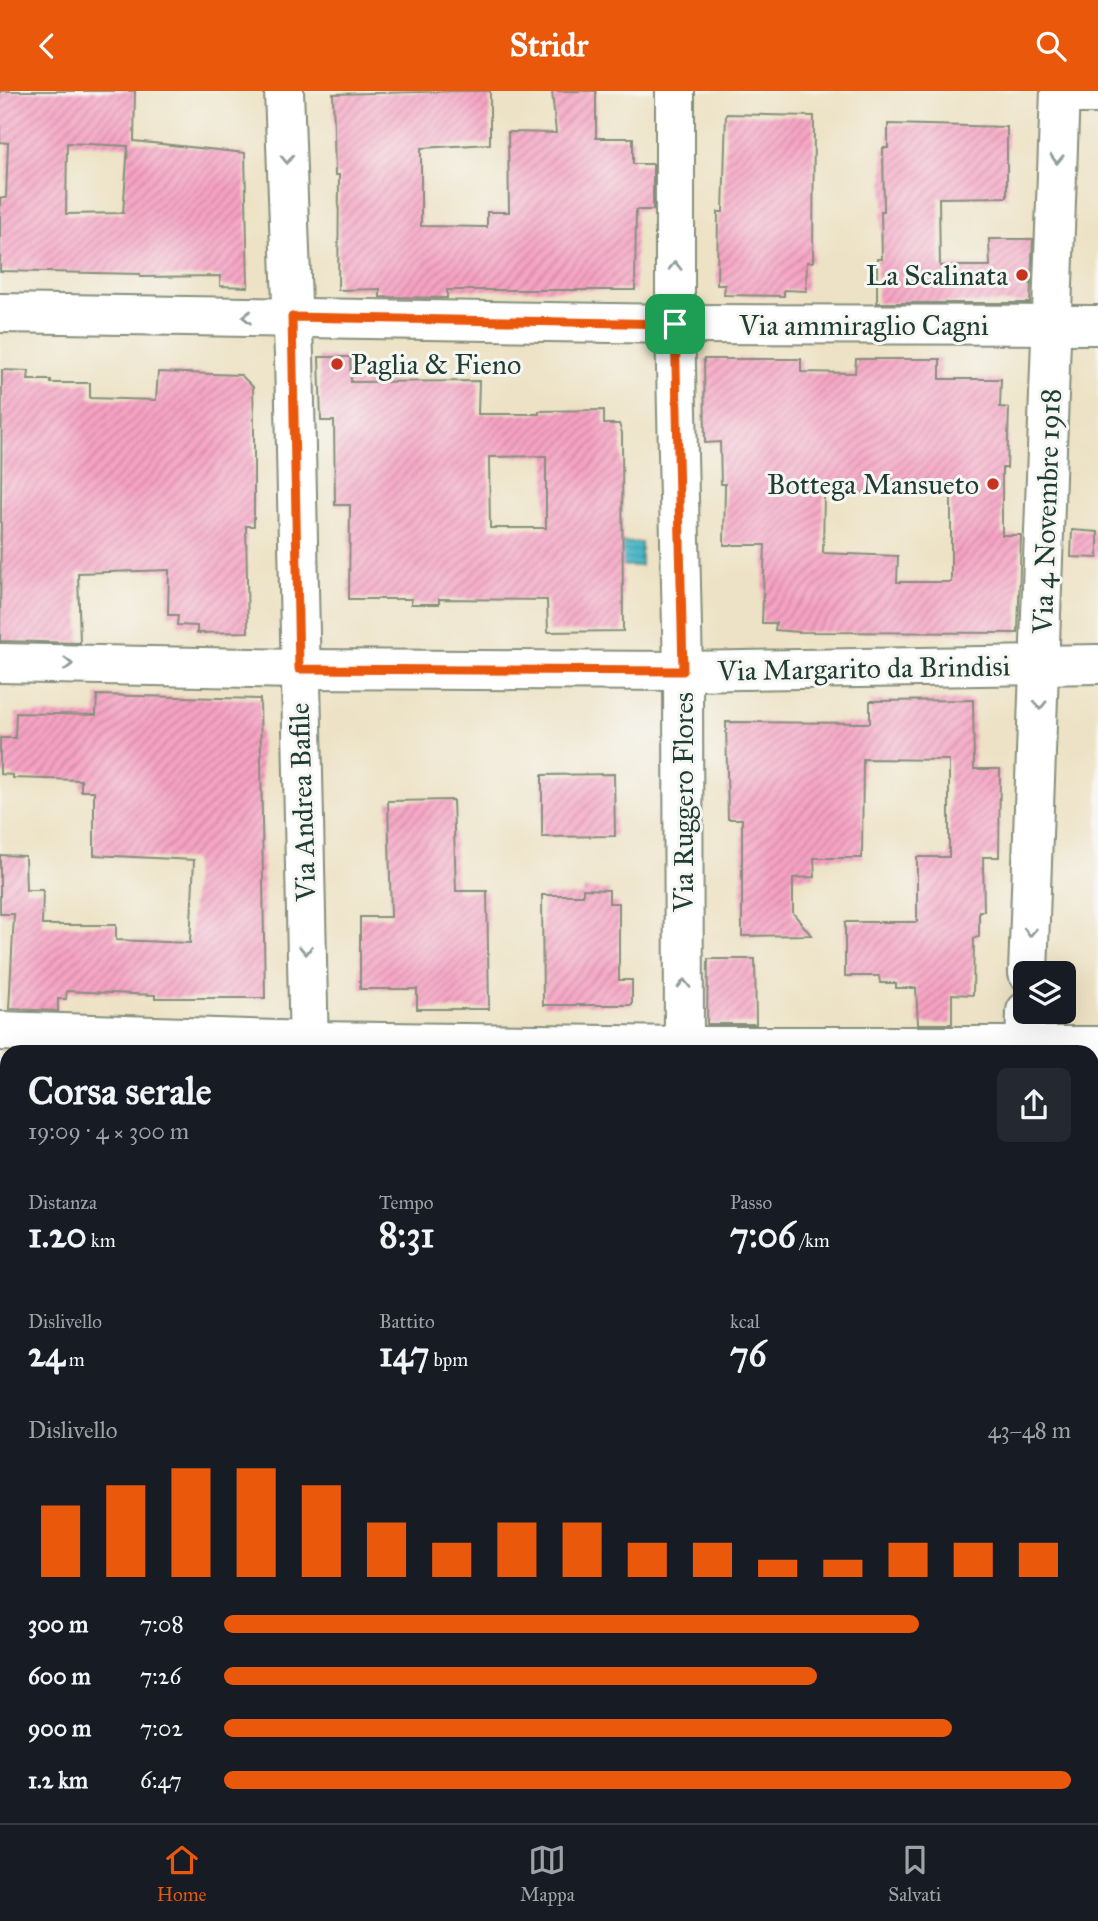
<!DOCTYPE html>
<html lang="it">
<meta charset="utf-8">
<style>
:root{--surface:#171b24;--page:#242831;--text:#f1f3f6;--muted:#9ea1a6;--line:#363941;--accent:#ea580c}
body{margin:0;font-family:"IM FELL Great Primer",serif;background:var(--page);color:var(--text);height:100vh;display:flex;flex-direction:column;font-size:26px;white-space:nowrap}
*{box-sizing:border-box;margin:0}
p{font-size:23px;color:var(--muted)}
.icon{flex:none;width:38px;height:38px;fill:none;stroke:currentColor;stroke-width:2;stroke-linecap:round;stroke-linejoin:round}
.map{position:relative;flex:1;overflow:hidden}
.drawer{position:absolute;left:0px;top:954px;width:1099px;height:779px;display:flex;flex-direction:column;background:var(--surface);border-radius:21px 21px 0 0;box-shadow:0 7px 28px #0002}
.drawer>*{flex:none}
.fabs{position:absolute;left:1013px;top:870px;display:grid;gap:14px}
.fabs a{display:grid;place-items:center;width:63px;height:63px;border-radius:10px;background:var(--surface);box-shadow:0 7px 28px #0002;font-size:35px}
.pin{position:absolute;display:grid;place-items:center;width:60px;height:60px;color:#fff;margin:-30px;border-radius:14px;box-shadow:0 4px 10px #0006}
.round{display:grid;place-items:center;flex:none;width:74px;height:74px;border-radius:10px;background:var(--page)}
.overview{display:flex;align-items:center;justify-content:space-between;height:119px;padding:0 28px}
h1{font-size:38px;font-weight:800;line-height:52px}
.figures{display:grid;grid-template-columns:repeat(3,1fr);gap:10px;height:119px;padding:7px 28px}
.figures div{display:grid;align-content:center}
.figures b{font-size:35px;font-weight:800}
.figures small{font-size:19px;font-weight:400}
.figures p{font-size:19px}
.chart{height:196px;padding:14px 28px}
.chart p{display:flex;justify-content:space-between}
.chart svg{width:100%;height:126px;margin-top:7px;stroke:var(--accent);stroke-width:6}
ul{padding:0 28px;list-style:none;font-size:23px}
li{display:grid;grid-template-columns:112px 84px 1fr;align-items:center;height:52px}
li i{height:18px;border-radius:9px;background:var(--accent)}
header{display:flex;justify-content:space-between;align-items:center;height:91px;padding:0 28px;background:var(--accent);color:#fff;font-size:32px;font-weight:800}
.dock{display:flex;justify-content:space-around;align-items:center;height:98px;border-top:2px solid var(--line);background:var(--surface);font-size:19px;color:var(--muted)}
.dock a{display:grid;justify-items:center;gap:4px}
.dock .current{color:var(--accent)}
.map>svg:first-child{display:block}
.water{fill:url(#water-rules);stroke:#367a7e;stroke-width:2}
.building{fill:url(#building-hatch);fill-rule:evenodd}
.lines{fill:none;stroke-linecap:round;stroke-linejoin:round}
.minor-casing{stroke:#86907c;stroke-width:42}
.minor{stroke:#fff;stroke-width:38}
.oneway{stroke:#8f9e9a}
.route-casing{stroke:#fff;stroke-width:14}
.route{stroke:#ea580c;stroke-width:9}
.poi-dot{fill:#c8321e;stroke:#f6f6f2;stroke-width:2.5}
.labels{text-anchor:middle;stroke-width:6;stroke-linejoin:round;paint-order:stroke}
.poi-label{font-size:28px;fill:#1f3d34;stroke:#f6f6f2;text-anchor:end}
.street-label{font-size:28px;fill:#1f3d34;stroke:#f6f6f2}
</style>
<header><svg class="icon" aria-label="back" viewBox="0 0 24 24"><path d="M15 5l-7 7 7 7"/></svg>Stridr<svg class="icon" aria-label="search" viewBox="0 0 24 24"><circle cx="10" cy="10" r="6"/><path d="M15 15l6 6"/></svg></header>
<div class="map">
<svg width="1098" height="1732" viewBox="0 0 1098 1732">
<defs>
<pattern id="water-rules" width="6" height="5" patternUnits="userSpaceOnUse" patternTransform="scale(1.75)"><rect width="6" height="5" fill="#4cb8c8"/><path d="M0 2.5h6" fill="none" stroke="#3f97a3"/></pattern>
<pattern id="building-hatch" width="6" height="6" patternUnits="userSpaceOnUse" patternTransform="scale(1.75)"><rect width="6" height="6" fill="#f7a3c3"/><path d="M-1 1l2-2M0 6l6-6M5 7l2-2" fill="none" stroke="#c7869f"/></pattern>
</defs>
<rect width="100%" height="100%" fill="#f6f6f2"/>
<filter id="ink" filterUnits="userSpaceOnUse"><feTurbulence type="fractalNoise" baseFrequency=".0143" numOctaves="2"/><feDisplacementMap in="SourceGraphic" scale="14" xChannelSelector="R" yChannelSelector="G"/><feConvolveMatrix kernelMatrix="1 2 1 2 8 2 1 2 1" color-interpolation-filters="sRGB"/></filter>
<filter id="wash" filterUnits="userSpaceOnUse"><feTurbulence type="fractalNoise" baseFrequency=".00686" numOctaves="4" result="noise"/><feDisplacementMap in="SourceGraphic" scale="28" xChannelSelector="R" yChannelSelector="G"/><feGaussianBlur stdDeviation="1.57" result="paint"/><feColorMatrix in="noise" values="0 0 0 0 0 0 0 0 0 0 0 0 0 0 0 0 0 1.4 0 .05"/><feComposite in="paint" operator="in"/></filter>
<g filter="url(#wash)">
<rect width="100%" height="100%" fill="#ede2c5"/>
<polygon class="water" points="599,451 641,452 641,475 599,474"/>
<g id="blocks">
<g class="building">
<path d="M0,0H135L134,50L245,62L248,196L220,195V185L140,186V183L0,180V107H6L8,52L0,51ZM67,52L128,55L123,122L66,123Z"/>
<polygon points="461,0 490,0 490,53 421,57 421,135 487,136 487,121 509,121 508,41 556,42 552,0 596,0 596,47 633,47 633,73 653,73 653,119 636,119 635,199 447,199 447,207 380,206 380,198 338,199 339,84 335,84 333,3"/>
<polygon points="726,23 814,25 813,171 807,171 806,200 784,199 784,205 724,204 725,194 717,194 718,121 723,121"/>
<polygon points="888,33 1007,36 1007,106 939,107 940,175 990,175 989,148 1033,148 1030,212 877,212 877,168 882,168 881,120 884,120 883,57 888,57"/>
<path d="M319,266H350L351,291L479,290L478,323H539V320L604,319V333H619L622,342L623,540L548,541L547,509L439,508V513H411V508H349L350,414H335L334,330H321ZM546,365V437H490L489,366Z"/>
<path d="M704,268H801V281L855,282L856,268H940V288H1001L1000,316L1009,317L1007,377H1002V444H1021L1018,542L799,541L775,539L776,532H762L765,454H724L725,393H721L720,351L705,352ZM824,401L951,402V491H897L898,465L823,462Z"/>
<polygon points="2,279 29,280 28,289 51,289 51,292 90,292 90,307 156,309 158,281 241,284 253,296 254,332 254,435 246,435 248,541 197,542 197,535 177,534 178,524 168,524 169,479 78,482 80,552 0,550"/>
<polygon points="1072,439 1098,441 1098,467 1071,466"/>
<polygon points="97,604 260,608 265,907 155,907 155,904 67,900 66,908 58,908 58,920 9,918 14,823 0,823 0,764 25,765 26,799 43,799 42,834 116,834 116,849 190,852 194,769 94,764 94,700 81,700 81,689 13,687 13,684 0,683 0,647 15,647 16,622 96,624"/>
<polygon points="973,609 974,678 1000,678 999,766 983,766 984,820 979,820 979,846 974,847 973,904 952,903 952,933 918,933 916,897 896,897 896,892 880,892 879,885 845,885 845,831 917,831 917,766 949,766 949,669 863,668 862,767 814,767 815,786 793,787 793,822 811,844 742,845 742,728 728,728 726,631 870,632 870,610"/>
<polygon points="614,683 615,745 542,746 542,684"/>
<polygon points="453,709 456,800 487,800 489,918 417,918 417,898 360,898 360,826 391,826 388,710"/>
<polygon points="583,798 609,799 609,812 619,812 619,889 632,889 632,914 543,914 542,804 583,804"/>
<polygon points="708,868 755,868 756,933 707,933"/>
</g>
</g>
</g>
<g filter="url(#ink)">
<use href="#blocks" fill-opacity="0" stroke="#86907c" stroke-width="2"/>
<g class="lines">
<g class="minor-casing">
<g id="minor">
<polyline points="284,0 294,265 309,961"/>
<polyline points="675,0 675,233 683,580 684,961"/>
<polyline points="1060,3 1098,3"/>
<polyline points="0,222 675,233 1098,234"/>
<polyline points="0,572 299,578 683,580 1098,573"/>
<polyline points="1028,882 1060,0"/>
<polyline points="0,940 309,950 684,955 1098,955"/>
<polyline points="1025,961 1026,920"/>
<polyline points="1092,1237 1098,1237"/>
<polyline points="1092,1414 1098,1414"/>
<polyline points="0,1453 7,1454"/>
<polyline points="1092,1456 1098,1456"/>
<polyline points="1092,1617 1098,1617"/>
<polyline points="362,1726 363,1732"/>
<polyline points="1060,1726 1061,1732"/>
<polyline points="689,1732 689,1726"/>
</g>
</g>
<use href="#minor" class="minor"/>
</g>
<defs><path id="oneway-chevron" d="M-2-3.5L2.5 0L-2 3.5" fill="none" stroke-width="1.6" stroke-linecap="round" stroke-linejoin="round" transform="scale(1.75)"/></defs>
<g class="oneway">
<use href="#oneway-chevron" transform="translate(287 68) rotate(88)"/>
<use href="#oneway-chevron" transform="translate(1057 68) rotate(92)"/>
<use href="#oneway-chevron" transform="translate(675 175) rotate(-90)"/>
<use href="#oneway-chevron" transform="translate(247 226) rotate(-179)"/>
<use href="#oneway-chevron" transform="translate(68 573) rotate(1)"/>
<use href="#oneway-chevron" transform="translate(1040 614) rotate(92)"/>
<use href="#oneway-chevron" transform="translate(1030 841) rotate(93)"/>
<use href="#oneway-chevron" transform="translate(306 859) rotate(88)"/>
<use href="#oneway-chevron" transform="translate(684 893) rotate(-90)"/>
</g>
</g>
<g class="lines" filter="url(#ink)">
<g class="route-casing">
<polygon id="route" points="292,226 675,233 683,580 299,578"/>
</g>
<use href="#route" class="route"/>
</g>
<g class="poi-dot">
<circle cx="1022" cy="184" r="7"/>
<circle cx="337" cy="273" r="7"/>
<circle cx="993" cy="393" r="7"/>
</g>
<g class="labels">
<g class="poi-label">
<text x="1008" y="194">La Scalinata</text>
<text x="351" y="283" text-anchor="start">Paglia &amp; Fieno</text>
<text x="979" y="403">Bottega Mansueto</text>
</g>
<g class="street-label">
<text x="864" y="244">Via ammiraglio Cagni</text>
<text transform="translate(1046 420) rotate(-88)" y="10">Via 4 Novembre 1918</text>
<text transform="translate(864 577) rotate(-1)" y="10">Via Margarito da Brindisi</text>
<text transform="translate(302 711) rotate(-92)" y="10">Via Andrea Bafile</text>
<text transform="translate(683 711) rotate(-90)" y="10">Via Ruggero Flores</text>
</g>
</g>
</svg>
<div class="fabs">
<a><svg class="icon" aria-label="layers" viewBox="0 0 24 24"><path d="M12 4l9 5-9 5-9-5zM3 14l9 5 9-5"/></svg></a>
</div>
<div class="pin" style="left:675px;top:233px;background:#1e9e55"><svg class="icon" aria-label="arrive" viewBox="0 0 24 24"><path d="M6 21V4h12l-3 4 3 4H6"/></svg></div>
<section class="drawer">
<div class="overview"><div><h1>Corsa serale</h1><p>19:09 · 4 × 300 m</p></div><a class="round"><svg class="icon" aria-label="share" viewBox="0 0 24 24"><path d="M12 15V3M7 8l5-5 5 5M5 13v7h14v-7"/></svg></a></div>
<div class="figures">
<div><p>Distanza</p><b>1.20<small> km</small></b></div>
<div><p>Tempo</p><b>8:31</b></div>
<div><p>Passo</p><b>7:06<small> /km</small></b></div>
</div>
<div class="figures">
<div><p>Dislivello</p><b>24<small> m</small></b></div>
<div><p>Battito</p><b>147<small> bpm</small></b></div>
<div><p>kcal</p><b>76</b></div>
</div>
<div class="chart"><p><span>Dislivello</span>43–48 m</p>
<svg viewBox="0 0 160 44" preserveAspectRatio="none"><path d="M5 44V19M15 44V12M25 44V6M35 44V6M45 44V12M55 44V25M65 44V32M75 44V25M85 44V25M95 44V32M105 44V32M115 44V38M125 44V38M135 44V32M145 44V32M155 44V32"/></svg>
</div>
<ul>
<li><b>300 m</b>7:08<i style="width:82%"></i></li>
<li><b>600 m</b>7:26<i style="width:70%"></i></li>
<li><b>900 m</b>7:02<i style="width:86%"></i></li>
<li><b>1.2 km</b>6:47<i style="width:100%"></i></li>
</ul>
</section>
</div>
<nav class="dock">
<a class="current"><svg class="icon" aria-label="home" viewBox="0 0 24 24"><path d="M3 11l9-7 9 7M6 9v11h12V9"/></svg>Home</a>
<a><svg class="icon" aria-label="map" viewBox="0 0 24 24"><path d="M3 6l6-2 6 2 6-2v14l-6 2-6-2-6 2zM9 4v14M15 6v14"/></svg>Mappa</a>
<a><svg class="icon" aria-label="saved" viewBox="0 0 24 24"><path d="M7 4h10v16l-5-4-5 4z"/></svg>Salvati</a>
</nav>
